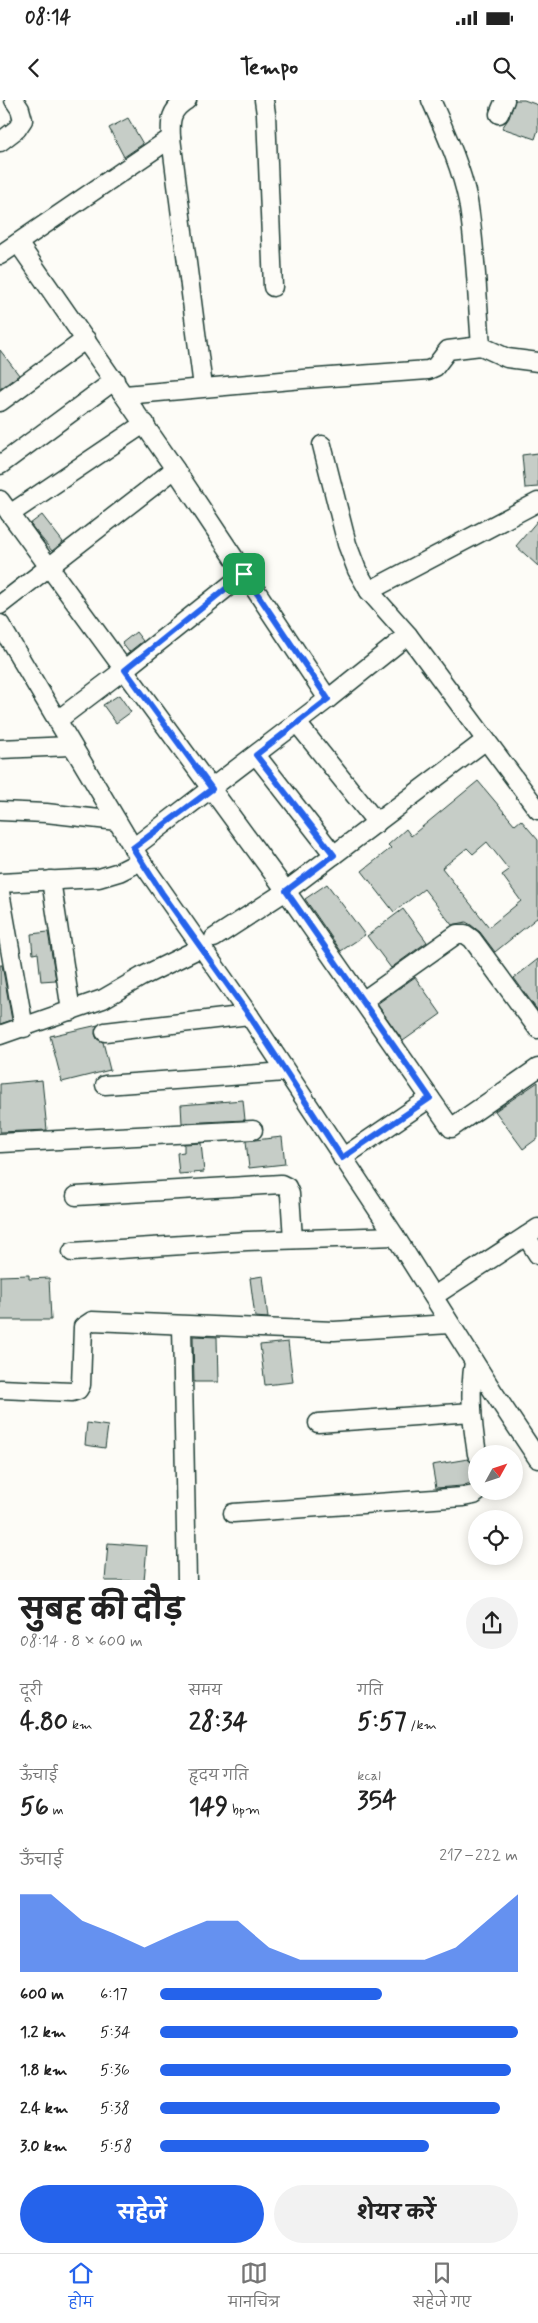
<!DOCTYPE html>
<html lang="hi">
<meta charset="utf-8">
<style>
:root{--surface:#fff;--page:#f2f2f2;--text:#222;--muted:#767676;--line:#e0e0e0;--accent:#2563eb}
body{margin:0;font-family:Mynerve,"Playpen Sans Deva",sans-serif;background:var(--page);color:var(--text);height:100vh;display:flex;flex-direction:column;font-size:19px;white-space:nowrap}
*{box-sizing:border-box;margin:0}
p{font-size:16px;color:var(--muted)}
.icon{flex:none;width:28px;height:28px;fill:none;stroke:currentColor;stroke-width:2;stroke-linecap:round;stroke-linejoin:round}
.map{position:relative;height:1480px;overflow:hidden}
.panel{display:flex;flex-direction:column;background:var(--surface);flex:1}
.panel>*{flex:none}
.needle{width:32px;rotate:50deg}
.tools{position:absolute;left:468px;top:1345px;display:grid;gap:10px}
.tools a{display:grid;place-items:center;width:55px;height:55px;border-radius:50%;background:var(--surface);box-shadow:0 2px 12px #0003;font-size:25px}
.pin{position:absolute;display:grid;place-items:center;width:42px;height:42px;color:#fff;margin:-21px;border-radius:10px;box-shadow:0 2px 8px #0006}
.round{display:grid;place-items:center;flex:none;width:52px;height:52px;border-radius:26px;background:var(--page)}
.head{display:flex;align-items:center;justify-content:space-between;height:85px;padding:0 20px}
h1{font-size:28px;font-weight:700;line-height:38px}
.figures{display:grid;grid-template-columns:repeat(3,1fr);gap:8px;height:85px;padding:5px 20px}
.figures div{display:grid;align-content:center}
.figures b{font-size:25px;font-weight:700}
.figures small{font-size:14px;font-weight:400}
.figures p{font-size:14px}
.chart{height:140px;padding:10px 20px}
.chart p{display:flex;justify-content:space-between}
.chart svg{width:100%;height:90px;margin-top:5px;fill:var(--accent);opacity:.7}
.action{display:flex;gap:10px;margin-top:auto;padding:10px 20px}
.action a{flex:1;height:58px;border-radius:30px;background:var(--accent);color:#fff;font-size:20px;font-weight:700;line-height:58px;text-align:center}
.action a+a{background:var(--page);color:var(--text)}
ul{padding:0 20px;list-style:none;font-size:16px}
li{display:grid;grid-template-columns:80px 60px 1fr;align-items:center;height:38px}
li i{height:12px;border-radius:6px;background:var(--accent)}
.status{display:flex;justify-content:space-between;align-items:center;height:35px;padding:0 25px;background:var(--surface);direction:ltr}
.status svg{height:14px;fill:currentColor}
header{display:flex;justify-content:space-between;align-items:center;height:65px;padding:0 20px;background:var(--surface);font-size:22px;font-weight:700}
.dock{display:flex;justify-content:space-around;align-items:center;height:70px;border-top:1px solid var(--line);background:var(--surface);font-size:14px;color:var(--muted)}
.dock a{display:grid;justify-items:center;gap:2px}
.dock .selected{color:var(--accent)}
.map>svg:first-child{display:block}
.building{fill:#c6cdc7;stroke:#1f3d34;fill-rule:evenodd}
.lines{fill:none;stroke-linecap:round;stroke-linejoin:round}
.minor-casing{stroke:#1f3d34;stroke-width:21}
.minor{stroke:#fdfcf7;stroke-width:18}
.route-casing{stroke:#fff;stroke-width:10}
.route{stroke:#2563eb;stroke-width:6}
</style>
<div class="status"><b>08:14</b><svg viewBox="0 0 49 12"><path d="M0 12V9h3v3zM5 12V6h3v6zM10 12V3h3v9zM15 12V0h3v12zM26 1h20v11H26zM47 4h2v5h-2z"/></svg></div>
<header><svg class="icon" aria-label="back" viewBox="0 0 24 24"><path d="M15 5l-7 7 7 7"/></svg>Tempo<svg class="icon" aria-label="search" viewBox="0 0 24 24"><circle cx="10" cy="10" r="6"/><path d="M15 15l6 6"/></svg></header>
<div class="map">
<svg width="538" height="1481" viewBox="0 0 538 1481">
<rect width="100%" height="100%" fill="#fdfcf7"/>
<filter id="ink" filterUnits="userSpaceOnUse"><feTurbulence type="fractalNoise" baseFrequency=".02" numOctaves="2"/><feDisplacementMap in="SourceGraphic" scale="10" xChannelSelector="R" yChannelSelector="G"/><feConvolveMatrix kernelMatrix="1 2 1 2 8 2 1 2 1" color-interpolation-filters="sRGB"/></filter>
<g filter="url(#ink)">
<g class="building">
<polygon points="515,0 524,0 538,5 538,30 535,39 502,28 509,18"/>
<polygon points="128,18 143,44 124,57 109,28"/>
<polygon points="0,250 19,275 0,289"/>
<polygon points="538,353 538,387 525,388 522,355"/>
<polygon points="42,415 63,442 52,451 30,424"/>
<polygon points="538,420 538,466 516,446"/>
<polygon points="136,532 143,541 129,552 122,543"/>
<polygon points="119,595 131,612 116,623 103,605"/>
<path d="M478,681L515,725L521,720L538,740V817L495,852L480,832L471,825L466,822L452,825L424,789L394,812L362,771L391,748L388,745L406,729L411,736ZM487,742L509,770L502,775L521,801L489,827L442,768L467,748L473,754Z"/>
<polygon points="327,784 365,835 341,851 305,799"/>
<polygon points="403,809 427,842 391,868 367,836"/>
<polygon points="48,832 56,880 41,881 38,853 33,854 31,834"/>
<polygon points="538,859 538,911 514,878"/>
<polygon points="0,865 2,865 12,920 0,924"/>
<polygon points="415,877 441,914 403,941 377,904"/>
<polygon points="98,925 95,934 97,939 103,942 110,970 62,982 50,936"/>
<polygon points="42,980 47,1030 0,1032 0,984"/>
<polygon points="538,982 538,1038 523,1049 495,1011"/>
<polygon points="243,1000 245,1020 182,1023 181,1005"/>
<polygon points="282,1037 285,1064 249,1068 246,1041"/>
<polygon points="201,1043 204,1072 179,1074 177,1053 184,1052 184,1044"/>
<polygon points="29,1175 29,1179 49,1178 51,1220 0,1220 0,1176"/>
<polygon points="263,1176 268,1218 255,1217 250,1178"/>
<polygon points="193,1236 217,1237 218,1282 194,1282"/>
<polygon points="288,1242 293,1282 265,1285 260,1245"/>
<polygon points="87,1323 108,1326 105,1348 85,1345"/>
<polygon points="468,1359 473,1364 476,1381 462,1386 436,1388 432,1365"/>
<polygon points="108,1443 147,1446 144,1481 105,1481"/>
</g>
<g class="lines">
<g class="minor-casing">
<g id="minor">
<polyline points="264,0 266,14 273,187"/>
<path d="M431,0C445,32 461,66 468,101C476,149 477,197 481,246"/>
<polyline points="499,14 505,0"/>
<polyline points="171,38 203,287"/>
<polyline points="0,42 17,29 23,20 20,9 14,0"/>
<path d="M0,155L171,38C170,21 170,10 187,0"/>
<polyline points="125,295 303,279 428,270 435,267 448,250 481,246 507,258 538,262"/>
<polyline points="0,302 86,239"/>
<polyline points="322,345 347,444 357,470 369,491 408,535 538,710"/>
<polyline points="0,365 115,280"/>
<polyline points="175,369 328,599 408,535"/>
<polyline points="0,400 286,791 451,1028 538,968"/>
<polyline points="10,414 145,323"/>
<polyline points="369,491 538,402"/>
<polyline points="0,505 175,369 18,143"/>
<polyline points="0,524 141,761 249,915 395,1136 494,1293 538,1359"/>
<polyline points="63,616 125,569 244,474"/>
<polyline points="297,623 377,723"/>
<polyline points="0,649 71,646"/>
<polyline points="256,655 334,755"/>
<polyline points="0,711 46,713 117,721"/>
<polyline points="133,748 328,599"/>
<polyline points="51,780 71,911"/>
<polyline points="0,783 99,778 119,772 141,761"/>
<polyline points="0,792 24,928"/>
<polyline points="214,838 286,791 486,640"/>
<polyline points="364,900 457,834 465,834 472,839 538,929"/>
<polyline points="105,932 249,915"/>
<polyline points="0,935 103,899 141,877 200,848"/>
<polyline points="105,985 285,972"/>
<polyline points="0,1043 253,1030"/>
<polyline points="342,1058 430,998"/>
<polyline points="76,1096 281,1084 287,1087 290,1094 293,1139"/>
<polyline points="526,1136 538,1155"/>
<polyline points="72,1152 247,1141 395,1136"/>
<polyline points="434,1196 538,1128"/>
<polyline points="182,1226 187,1481"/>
<path d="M474,1262C469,1293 472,1323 477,1354"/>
<polyline points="0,1289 72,1292 78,1290 81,1285 83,1227 92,1221 334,1231 450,1224"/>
<polyline points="318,1323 472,1312"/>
<polyline points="233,1413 463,1397 474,1395 479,1391"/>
</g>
</g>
<use href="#minor" class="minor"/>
</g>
</g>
<g class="lines" filter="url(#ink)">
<g class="route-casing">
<polygon id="route" points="244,474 328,599 256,655 334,755 286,791 430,998 342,1058 249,915 162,793 133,748 212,689 125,570"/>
</g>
<use href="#route" class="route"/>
</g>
</svg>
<div class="tools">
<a><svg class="needle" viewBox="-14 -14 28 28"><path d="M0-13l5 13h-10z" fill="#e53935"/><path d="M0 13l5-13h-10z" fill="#767676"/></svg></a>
<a><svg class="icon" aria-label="locate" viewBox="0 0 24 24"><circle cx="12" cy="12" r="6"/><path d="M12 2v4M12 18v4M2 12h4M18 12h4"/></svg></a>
</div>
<div class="pin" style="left:244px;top:474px;background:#1e9e55"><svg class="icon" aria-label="arrive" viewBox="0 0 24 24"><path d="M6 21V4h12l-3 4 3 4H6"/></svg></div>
</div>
<section class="panel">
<div class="head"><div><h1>सुबह की दौड़</h1><p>08:14 · 8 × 600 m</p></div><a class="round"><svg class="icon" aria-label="share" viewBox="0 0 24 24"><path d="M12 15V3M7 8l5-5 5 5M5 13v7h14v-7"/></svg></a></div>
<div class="figures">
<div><p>दूरी</p><b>4.80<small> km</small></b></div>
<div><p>समय</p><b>28:34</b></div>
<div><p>गति</p><b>5:57<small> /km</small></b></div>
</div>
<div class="figures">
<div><p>ऊँचाई</p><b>56<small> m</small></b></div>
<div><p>हृदय गति</p><b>149<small> bpm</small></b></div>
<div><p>kcal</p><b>354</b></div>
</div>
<div class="chart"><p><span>ऊँचाई</span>217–222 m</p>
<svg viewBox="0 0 160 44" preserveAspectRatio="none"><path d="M0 44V6L10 6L20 19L30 25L40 32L50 25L60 19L70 19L80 32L90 38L100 38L110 38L120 38L130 38L140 32L150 19L160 6V44z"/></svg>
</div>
<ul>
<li><b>600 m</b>6:17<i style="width:62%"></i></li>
<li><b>1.2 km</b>5:34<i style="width:100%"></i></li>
<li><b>1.8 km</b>5:36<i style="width:98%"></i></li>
<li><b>2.4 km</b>5:38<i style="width:95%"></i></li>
<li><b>3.0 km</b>5:58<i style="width:75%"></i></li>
</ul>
<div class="action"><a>सहेजें</a><a>शेयर करें</a></div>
</section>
<nav class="dock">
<a class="selected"><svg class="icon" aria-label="home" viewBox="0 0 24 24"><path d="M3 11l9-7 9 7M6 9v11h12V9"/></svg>होम</a>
<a><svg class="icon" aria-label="map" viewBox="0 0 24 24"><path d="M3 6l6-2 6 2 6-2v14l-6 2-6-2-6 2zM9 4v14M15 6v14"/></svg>मानचित्र</a>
<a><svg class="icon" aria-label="saved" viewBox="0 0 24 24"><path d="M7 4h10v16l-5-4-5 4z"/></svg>सहेजे गए</a>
</nav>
